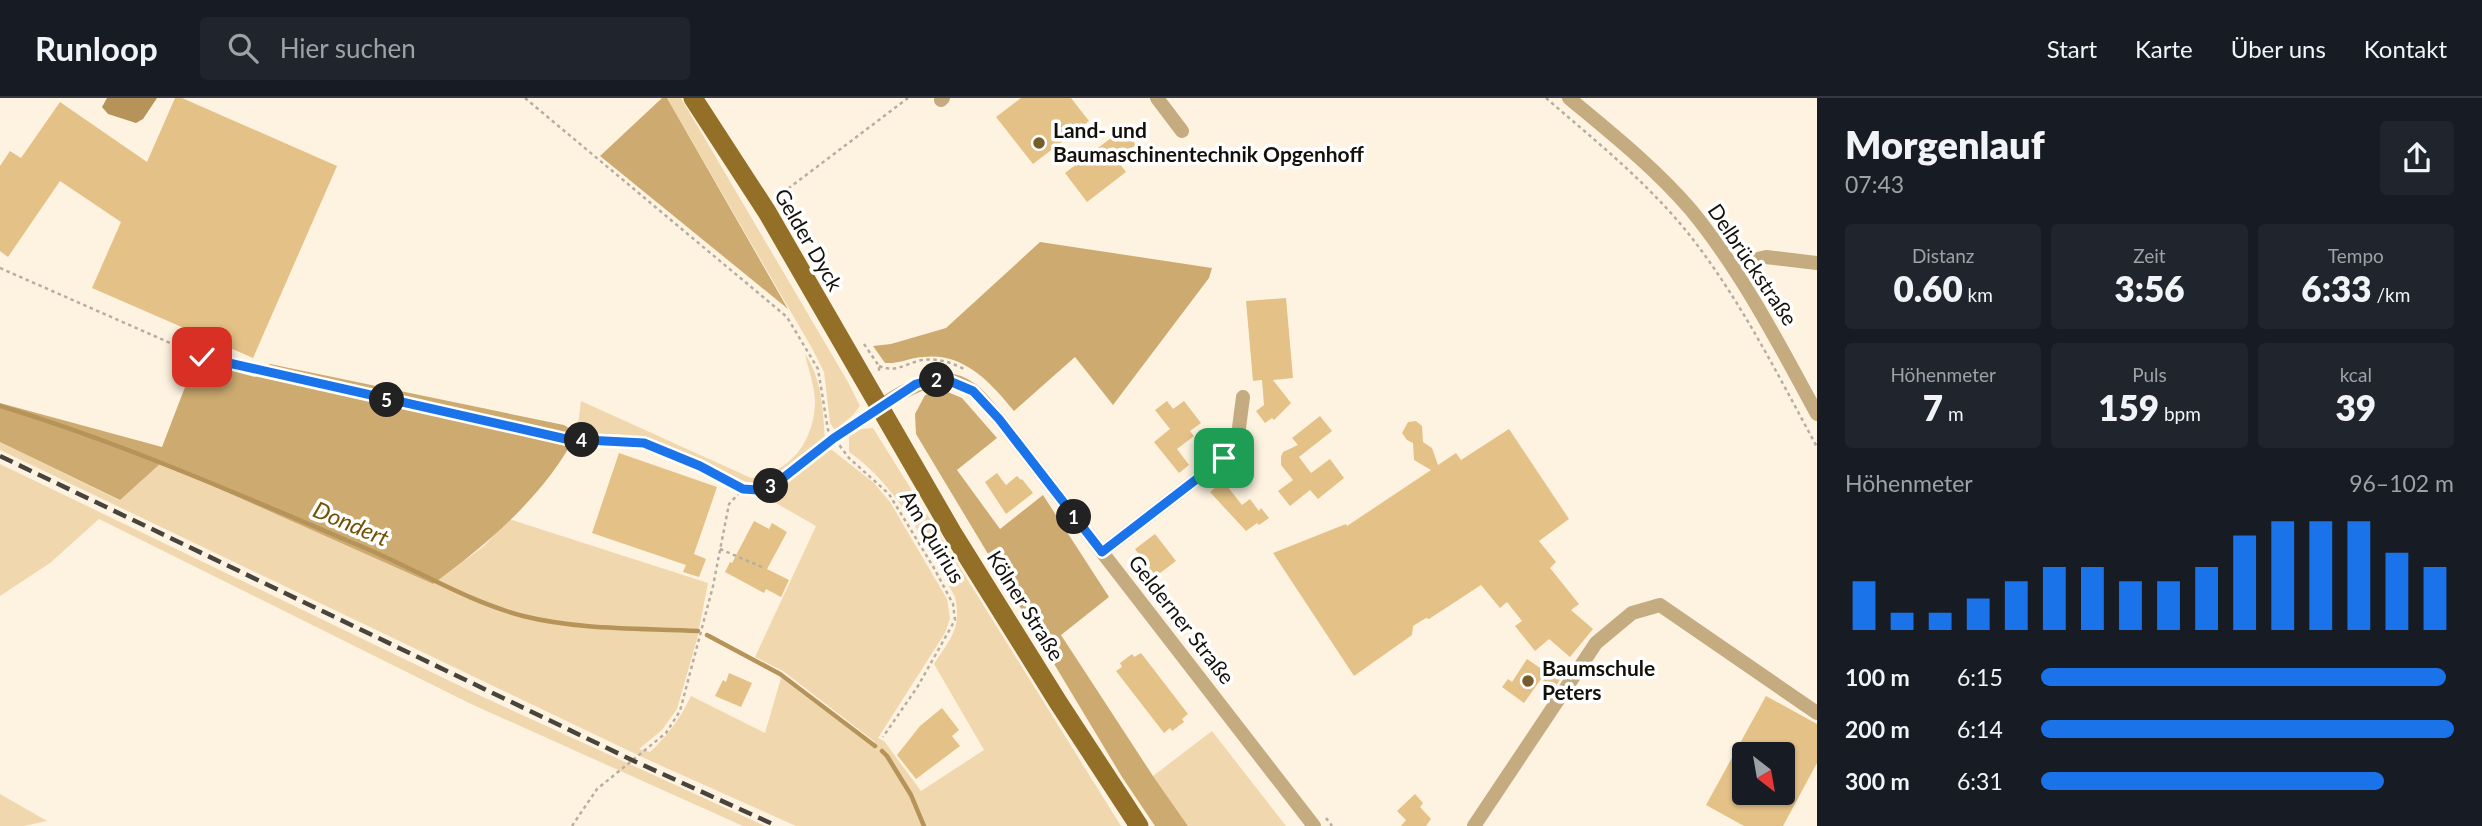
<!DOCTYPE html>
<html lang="de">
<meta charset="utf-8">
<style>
:root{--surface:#171b24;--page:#20242c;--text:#f1f3f6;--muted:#9ea1a6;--line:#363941;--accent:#1a73e8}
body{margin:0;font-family:Lato,sans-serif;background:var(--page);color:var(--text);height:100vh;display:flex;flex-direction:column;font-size:26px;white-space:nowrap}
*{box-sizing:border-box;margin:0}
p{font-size:23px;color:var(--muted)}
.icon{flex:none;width:38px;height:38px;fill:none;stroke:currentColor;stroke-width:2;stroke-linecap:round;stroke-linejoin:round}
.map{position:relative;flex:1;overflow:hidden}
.side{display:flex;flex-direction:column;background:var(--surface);width:665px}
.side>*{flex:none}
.needle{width:46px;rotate:149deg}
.tools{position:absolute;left:1732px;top:644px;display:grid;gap:14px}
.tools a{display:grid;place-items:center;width:63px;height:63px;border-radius:7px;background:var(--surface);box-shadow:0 2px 5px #0004;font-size:35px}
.pin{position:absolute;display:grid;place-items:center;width:60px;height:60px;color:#fff;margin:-30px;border-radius:14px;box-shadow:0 4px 10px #0006}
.km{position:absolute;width:35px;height:35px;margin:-18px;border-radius:50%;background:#222;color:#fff;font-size:19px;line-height:35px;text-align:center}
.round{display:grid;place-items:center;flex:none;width:74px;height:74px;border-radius:7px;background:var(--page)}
.head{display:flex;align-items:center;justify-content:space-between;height:119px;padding:0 28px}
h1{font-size:38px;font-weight:800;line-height:52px}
.metrics{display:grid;grid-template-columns:repeat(3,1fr);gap:10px;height:119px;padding:7px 28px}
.metrics div{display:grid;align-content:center;border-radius:7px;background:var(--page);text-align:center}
.metrics b{font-size:35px;font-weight:800}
.metrics small{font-size:19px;font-weight:400}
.metrics p{font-size:19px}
.chart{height:196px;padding:14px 28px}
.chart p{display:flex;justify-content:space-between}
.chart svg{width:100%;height:126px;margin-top:7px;stroke:var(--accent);stroke-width:6}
ul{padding:0 28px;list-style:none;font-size:23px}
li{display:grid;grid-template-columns:112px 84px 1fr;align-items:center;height:52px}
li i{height:18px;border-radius:9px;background:var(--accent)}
header{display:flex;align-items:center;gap:42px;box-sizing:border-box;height:98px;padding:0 35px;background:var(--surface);border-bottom:2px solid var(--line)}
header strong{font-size:33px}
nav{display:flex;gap:38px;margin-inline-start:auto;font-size:24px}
.search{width:490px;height:63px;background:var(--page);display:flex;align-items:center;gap:18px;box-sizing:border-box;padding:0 24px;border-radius:7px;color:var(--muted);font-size:26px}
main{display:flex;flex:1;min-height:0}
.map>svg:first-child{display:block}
.green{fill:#f0d7ad}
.forest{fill:#cdab70}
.water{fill:#b59359}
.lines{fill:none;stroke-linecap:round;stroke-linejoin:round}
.stream{stroke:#b59359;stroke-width:4.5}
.building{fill:#e4c186;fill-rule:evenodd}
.path{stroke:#b7aea0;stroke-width:2.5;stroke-dasharray:3.5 3.5;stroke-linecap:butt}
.minor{stroke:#c5ab80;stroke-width:14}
.major{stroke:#946f27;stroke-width:19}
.rail{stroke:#49443b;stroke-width:4.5;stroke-dasharray:14 7;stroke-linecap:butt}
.route-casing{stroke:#fff;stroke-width:14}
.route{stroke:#1a73e8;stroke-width:9}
.poi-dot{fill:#775c2e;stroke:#fff;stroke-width:2.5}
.labels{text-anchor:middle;stroke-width:7;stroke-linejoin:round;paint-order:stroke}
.poi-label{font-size:21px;font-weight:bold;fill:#14110b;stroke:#fff;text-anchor:start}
.street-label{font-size:21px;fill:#14110b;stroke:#fff}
.water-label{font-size:23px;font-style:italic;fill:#725004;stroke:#fff}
</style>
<header>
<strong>Runloop</strong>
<div class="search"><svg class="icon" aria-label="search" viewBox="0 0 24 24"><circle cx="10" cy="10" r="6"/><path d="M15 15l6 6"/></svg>Hier suchen</div>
<nav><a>Start</a><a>Karte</a><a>Über uns</a><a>Kontakt</a></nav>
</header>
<main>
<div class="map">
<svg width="1817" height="728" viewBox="0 0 1817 728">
<rect width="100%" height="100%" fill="#fef3e1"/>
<g class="green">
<polygon points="667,0 681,0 848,284 860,308 852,318 835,332 830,325 824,274 813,252"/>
<path d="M805,256C822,281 823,312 825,342C808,355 787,381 765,385C736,391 679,348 646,340C625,335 599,336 577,335L581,303L751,380C790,375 814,344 815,304C815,289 808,271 805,256Z"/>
<path d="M873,330L1121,728H796L644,660L0,352V344L119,402L161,365L433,486L484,448L509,421L708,485L697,541L677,611L662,632L639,651L650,654C668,637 680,621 691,598L765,635L781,580L873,649L875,644L783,573L755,559L816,428L774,404L770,395L823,353L832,352L874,385L890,404L947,501L950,520L945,535L878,640L884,643L921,693L984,652L934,566C950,541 962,531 955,499C926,447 899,389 849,354V339L861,331Z"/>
<polygon points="0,366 483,599 765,728 743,728 471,606 99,421 50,465 0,498"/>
<polygon points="1212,633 1286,728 1188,728 1153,678"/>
<polygon points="0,696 47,723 24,728 0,728"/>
</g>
<g class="forest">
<polygon points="662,0 667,0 788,211 600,58"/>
<path d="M1040,144L1212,170L1209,180L1113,307L1075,259L1014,313C991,285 964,254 923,259C909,260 899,266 885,265L873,248L891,246L946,230Z"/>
<path d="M195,263L255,279L270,266L564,327L577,335C546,396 488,446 433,486L161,365L120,402L0,344V305L162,349Z"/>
<polygon points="943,292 962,300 997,340 957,372 1000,431 1043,397 1109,499 1061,537 1153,678 1188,728 1155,728 1122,679 916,336 915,316 925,297"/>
</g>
<polygon class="water" points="107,0 157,0 143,21 136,25 108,16 102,9"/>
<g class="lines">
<g class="stream">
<path d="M0,308C125,346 252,402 372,453C422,475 470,504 523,518C579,532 640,530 698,533"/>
<polyline points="707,537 780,576 875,648"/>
<polyline points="882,653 887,658 911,697 924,728"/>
</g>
</g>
<g class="building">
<polygon points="175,0 182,0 337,68 253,260 92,190 121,124 60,83 8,159 0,153 0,68 10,53 21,60 60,4 147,64"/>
<polygon points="1021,0 1071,0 1089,23 1033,66 996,19"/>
<polygon points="1123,31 1136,47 1117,62 1126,74 1087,104 1065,75"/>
<polygon points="1286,200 1293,280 1273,282 1291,305 1274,322 1272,320 1265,325 1256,313 1264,307 1262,282 1253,283 1246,203"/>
<polygon points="1167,303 1173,311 1184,303 1201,325 1190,333 1194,338 1177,351 1189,367 1179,375 1154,344 1170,331 1155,312"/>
<polygon points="1320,318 1332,333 1299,359 1311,375 1330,361 1344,380 1318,401 1310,392 1290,408 1278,393 1293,382 1281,367 1281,359 1283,354 1298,347 1292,340"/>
<polygon points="1416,323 1422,328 1423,344 1432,350 1438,367 1456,355 1461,362 1509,331 1569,421 1539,443 1556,464 1550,470 1579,506 1571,512 1593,531 1570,559 1549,541 1535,553 1515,528 1522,523 1507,504 1500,510 1481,487 1429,521 1426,520 1413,528 1412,537 1354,578 1273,455 1346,426 1347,428 1431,372 1414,362 1413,345 1407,342 1402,335 1408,324"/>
<polygon points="619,355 717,389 694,456 706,461 699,479 683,474 686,467 592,435"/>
<polygon points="997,375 1006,387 1017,378 1021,382 1022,381 1033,395 1006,416 985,384"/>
<polygon points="1223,383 1242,407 1250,401 1259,413 1261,410 1269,420 1259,427 1257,425 1246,433 1210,394"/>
<polygon points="754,423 769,431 772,425 787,434 767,471 789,482 781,499 766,491 764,495 725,474 730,464 732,465"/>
<polygon points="1155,436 1176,463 1156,478 1140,461 1142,460 1135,451"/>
<polygon points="1141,555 1188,616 1182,621 1184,624 1172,633 1170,630 1164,635 1116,573 1122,569 1120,565 1132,556 1134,559"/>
<polygon points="1527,561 1546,574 1524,605 1502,589 1508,581 1512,584"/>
<polygon points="1550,573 1561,580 1554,591 1543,583"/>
<polygon points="729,575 752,585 741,609 715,598 723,582 726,584"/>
<path d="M1766,598L1817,626V665L1783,728H1744L1706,707ZM1745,656H1783V695H1745Z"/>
<polygon points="942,610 959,632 952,638 960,648 916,681 897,657 920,628"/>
<polygon points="1415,696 1423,705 1420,709 1431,721 1426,728 1401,728 1406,722 1397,713"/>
</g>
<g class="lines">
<g class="path">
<polyline points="525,0 787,219 818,271 828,332 849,360 889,396 934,470 953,506 955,522 918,588 883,639"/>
<path d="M1546,0C1598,45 1653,89 1695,144C1743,207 1779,279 1817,349"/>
<polyline points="777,99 908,0"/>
<polyline points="0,170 202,259 566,341 644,345 700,368 743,391 758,392 774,387 834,340 866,319"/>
<polyline points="864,246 879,268 879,273"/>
<path d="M879,268C897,275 904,266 922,262C936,260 953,264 965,272"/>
<polyline points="720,451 764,470"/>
<polyline points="1326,720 1332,728"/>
<polyline points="572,728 597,691 666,635 680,613 713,488 729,406 743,391"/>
</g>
<g class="minor">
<polyline points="1157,0 1182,33"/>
<path d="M1569,0C1611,35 1655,70 1691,112C1742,174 1779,246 1817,316"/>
<polyline points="941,2 943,0"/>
<polyline points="1732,167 1766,159 1817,165"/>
<path d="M879,309C907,291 940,268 972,292C982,300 990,312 999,321L1314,728"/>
<polyline points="1102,454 1224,360 1237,345 1243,299"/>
<polyline points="1474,728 1596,545 1632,515 1660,507 1817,615"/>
</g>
<polyline class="major" points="693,0 767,114 952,434 1058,604 1139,728"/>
<polyline class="rail" points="0,358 634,663 777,728"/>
</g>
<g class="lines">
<g class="route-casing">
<polyline id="route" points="202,259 566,341 644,345 700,368 743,391 758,392 774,387 834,340 916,286 931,282 947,282 973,293 999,321 1102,454 1224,360"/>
</g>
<use href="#route" class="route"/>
</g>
<g class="poi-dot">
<circle cx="1039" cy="45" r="7"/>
<circle cx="1528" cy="583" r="7"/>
</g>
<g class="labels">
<g class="poi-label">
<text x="1053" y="40">Land- und<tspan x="1053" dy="24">Baumaschinentechnik Opgenhoff</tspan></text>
<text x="1542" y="578">Baumschule<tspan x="1542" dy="24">Peters</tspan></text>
</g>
<g class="street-label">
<text transform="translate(808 142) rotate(60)" y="7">Gelder Dyck</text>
<text transform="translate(1752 167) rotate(56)" y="7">Delbrückstraße</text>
<text transform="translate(932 439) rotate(59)" y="7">Am Quirius</text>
<text transform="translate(1025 508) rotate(58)" y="7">Kölner Straße</text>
<text transform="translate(1181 522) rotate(52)" y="7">Gelderner Straße</text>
</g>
<g class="water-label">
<text transform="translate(351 426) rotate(23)" y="8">Dondert</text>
</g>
</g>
</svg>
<div class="tools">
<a><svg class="needle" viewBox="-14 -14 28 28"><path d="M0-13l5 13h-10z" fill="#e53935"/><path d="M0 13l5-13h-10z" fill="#9ea1a6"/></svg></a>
</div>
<div class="pin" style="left:1224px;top:360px;background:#1e9e55"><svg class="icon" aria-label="arrive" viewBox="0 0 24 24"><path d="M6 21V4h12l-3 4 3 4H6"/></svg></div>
<div class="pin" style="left:202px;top:259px;background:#d93025"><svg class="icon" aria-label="check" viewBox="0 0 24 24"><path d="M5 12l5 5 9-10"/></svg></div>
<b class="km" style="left:1074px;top:419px">1</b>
<b class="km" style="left:937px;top:282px">2</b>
<b class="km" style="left:771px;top:388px">3</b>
<b class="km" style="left:582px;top:342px">4</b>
<b class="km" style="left:387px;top:302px">5</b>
</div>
<section class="side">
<div class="head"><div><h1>Morgenlauf</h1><p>07:43</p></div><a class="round"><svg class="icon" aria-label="share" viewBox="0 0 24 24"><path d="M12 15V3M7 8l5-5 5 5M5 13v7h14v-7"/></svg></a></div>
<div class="metrics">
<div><p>Distanz</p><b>0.60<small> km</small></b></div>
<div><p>Zeit</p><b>3:56</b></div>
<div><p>Tempo</p><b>6:33<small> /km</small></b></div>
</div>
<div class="metrics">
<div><p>Höhenmeter</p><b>7<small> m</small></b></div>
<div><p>Puls</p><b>159<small> bpm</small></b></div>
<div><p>kcal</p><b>39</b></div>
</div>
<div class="chart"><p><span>Höhenmeter</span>96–102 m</p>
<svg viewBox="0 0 160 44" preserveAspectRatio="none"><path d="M5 44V27M15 44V38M25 44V38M35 44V33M45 44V27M55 44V22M65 44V22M75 44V27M85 44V27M95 44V22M105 44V11M115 44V6M125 44V6M135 44V6M145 44V17M155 44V22"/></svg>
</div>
<ul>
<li><b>100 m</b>6:15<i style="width:98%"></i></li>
<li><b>200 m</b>6:14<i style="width:100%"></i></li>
<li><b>300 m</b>6:31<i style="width:83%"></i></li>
</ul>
</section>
</main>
